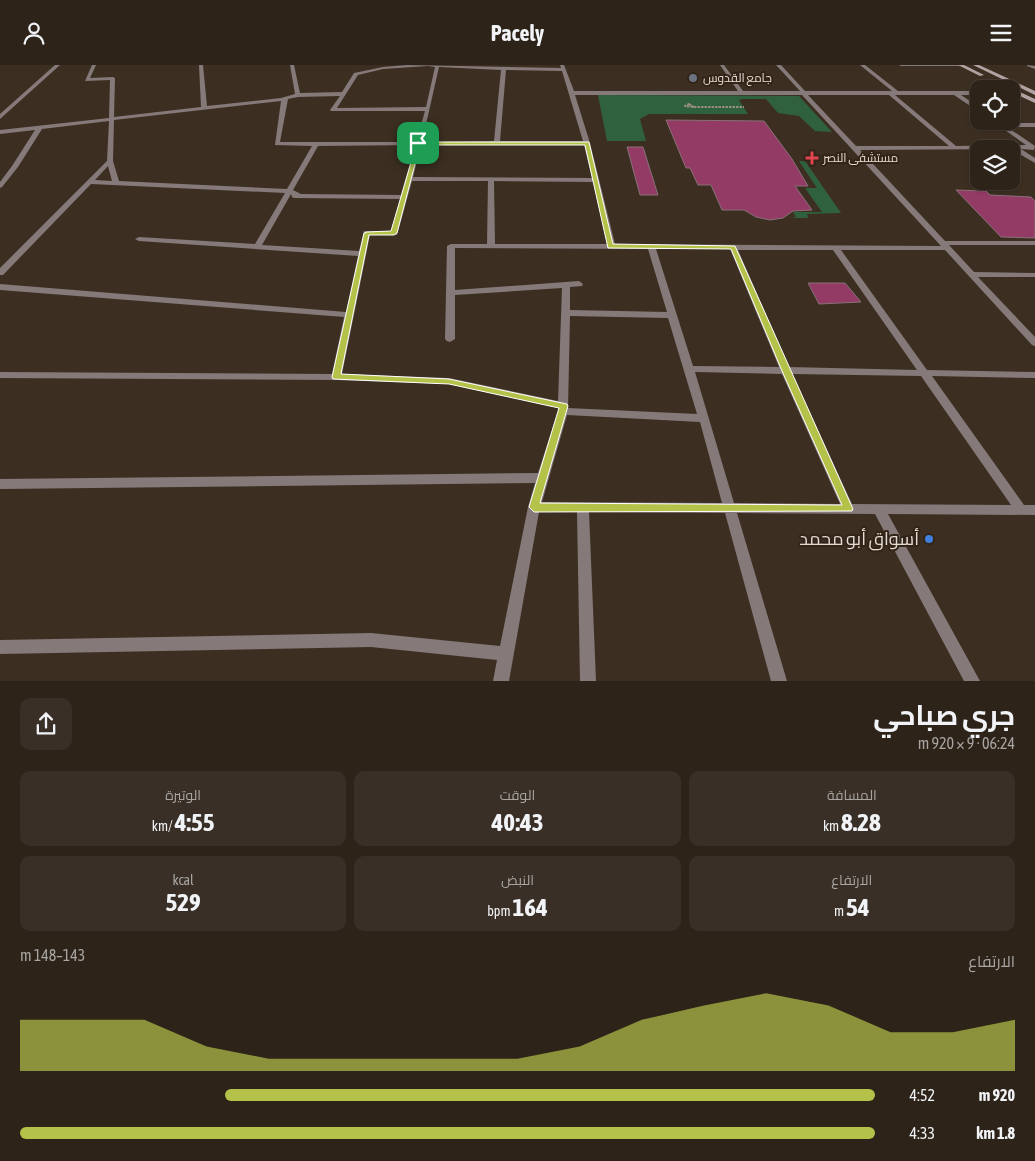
<!DOCTYPE html>
<html lang="ar">
<meta charset="utf-8">
<style>
:root{--surface:#2d2319;--page:#392f26;--text:#f1f3f6;--muted:#a7a4a2;--line:#484038;--accent:#b5c24a}
body{margin:0;font-family:"Asap Condensed",Cairo,sans-serif;background:var(--page);color:var(--text);direction:rtl;height:100vh;display:flex;flex-direction:column;font-size:19px;white-space:nowrap}
*{box-sizing:border-box;margin:0}
p{font-size:16px;color:var(--muted)}
.icon{flex:none;width:28px;height:28px;fill:none;stroke:currentColor;stroke-width:2;stroke-linecap:round;stroke-linejoin:round}
.map{position:relative;height:616px;overflow:hidden;direction:ltr}
.side{display:flex;flex-direction:column;background:var(--surface);flex:1}
.side>*{flex:none}
.controls{position:absolute;left:970px;top:15px;display:grid;gap:10px}
.controls a{display:grid;place-items:center;width:50px;height:50px;border-radius:10px;background:var(--surface);box-shadow:0 1px 4px #0004,0 0 0 1px var(--line);font-size:25px}
.pin{position:absolute;display:grid;place-items:center;width:42px;height:42px;color:#fff;margin:-21px;border-radius:10px;box-shadow:0 2px 8px #0006}
.round{display:grid;place-items:center;flex:none;width:52px;height:52px;border-radius:10px;background:var(--page)}
.headline{display:flex;align-items:center;justify-content:space-between;height:85px;padding:0 20px}
h1{font-size:28px;font-weight:700;line-height:38px}
.stats{display:grid;grid-template-columns:repeat(3,1fr);gap:8px;height:85px;padding:5px 20px}
.stats div{display:grid;align-content:center;border-radius:10px;background:var(--page);text-align:center}
.stats b{font-size:25px;font-weight:700}
.stats small{font-size:14px;font-weight:400}
.stats p{font-size:14px}
.chart{height:140px;padding:10px 20px}
.chart p{display:flex;justify-content:space-between}
.chart svg{width:100%;height:90px;margin-top:5px;fill:var(--accent);opacity:.7}
ul{padding:0 20px;list-style:none;font-size:16px}
li{display:grid;grid-template-columns:80px 60px 1fr;align-items:center;height:38px}
li i{height:12px;border-radius:6px;background:var(--accent)}
header{display:flex;justify-content:space-between;align-items:center;height:65px;padding:0 20px;background:var(--surface);font-size:22px;font-weight:700}
.map>svg:first-child{display:block}
.green{fill:#30613f}
.building{fill:#943b65;stroke:#877179}
.lines{fill:none;stroke-linecap:round;stroke-linejoin:round}
.path{stroke:#988d82;stroke-width:2;stroke-dasharray:2.5 1;stroke-linecap:butt}
.minor{fill:#85797a;fill-rule:evenodd}
.secondary{fill:#b3a2a2;fill-rule:evenodd}
.route{fill:#b5c24a;stroke:#fff;fill-rule:evenodd}
.worship-dot{fill:#6b7280;stroke:#322518;stroke-width:2}
.health-dot{fill:#e0444e;stroke:#322518;stroke-width:2}
.shop-dot{fill:#3f7fe0;stroke:#322518;stroke-width:2}
.labels{text-anchor:middle;stroke-width:4;stroke-linejoin:round;paint-order:stroke}
.far-poi-label{font-size:12px;fill:#e4dbd3;stroke:#322518;text-anchor:start}
.near-poi-label{font-size:18px;fill:#e4dbd3;stroke:#322518;text-anchor:end}
</style>
<header><svg class="icon" aria-label="menu" viewBox="0 0 24 24"><path d="M4 6h16M4 12h16M4 18h16"/></svg>Pacely<svg class="icon" aria-label="person" viewBox="0 0 24 24"><circle cx="12" cy="8" r="4"/><path d="M4 21q1-7 8-7t8 7"/></svg></header>
<div class="map">
<svg width="1035" height="616" viewBox="0 0 1035 616">
<rect width="100%" height="100%" fill="#3c2f21"/>
<g class="green">
<polygon points="598,30 799,31 832,67 815,66 799,51 778,48 766,34 742,34 739,35 748,49 649,49 640,54 646,76 607,76"/>
<polygon points="799,96 805,96 841,148 807,149 808,153 791,153 796,152 793,147 822,147 805,123 817,123"/>
</g>
<g class="building">
<polygon points="666,55 764,56 792,94 808,121 795,121 812,145 793,146 783,153 770,155 756,152 744,145 722,145 711,120 698,120 690,103 686,103"/>
<polygon points="627,82 643,82 658,130 640,130"/>
<polygon points="956,125 986,126 990,130 1031,132 1035,136 1035,173 1001,172"/>
<polygon points="808,218 845,218 861,237 819,239"/>
</g>
<g class="lines">
<g class="path">
<polygon points="689,39 694,42 685,41"/>
<polyline points="694,42 744,42"/>
</g>
<g class="minor">
<polygon points="55,0 60,0 0,54 0,49"/>
<path d="M92,0H96L90,13L113,12L115,13L114,52L201,42L199,0H203L207,41L281,33L295,29L290,0H294L300,28L342,27L354,8L383,2L407,0L561,3L560,0H564L574,26H738L720,0H724L743,26H800L776,0H781L805,26H892L860,0H865L898,26H979V30H961L979,42V47L954,30H895L956,81L1026,80L992,56H999L1002,58H1035V62H1007L1035,81L1034,85L1021,84L1035,93V98L1011,84L860,85L945,176H1035V180H949L974,207L1035,208V212H978L1035,272V281L1032,280L945,185H841L927,305L1035,307V313L932,311L1024,440H1035V450L888,449L980,616H964L875,449L737,448L787,616H771L725,448L589,447L596,616H580L577,447H539L509,616H493L497,595L371,582L0,589V575L371,568L500,581L528,442L535,418L0,424V414L538,408L558,346V343L449,319L336,315L0,313V307L332,309L344,252L0,225V219L346,247L358,191L139,176L135,174L139,172L255,179L285,128L91,119L3,210H0V203L107,96L109,56L42,64L18,102L2,122L0,123V117L12,101L35,65L0,69V65L109,53L110,15L85,16ZM428,1L435,2L426,42L337,43L358,10L383,4ZM439,2L501,5L494,76L422,77ZM506,5L562,6L583,76H500ZM575,30H802L941,181L615,179L590,78ZM808,30H889L949,81H856ZM340,31L330,45L331,46H425L416,77H280L288,34L298,32ZM281,36L275,80L312,81L287,124L119,116L113,96L114,55ZM415,80L401,130L301,129L293,125L318,81ZM421,80H584L592,113L413,112ZM108,101L112,116L95,115ZM412,116H488L487,179H451L447,181L445,274L447,276L450,277L455,274V230L562,223L558,336L449,313L342,309L370,170H397ZM494,116L593,117L607,179H495ZM291,129L292,132L294,133L400,134L391,166H364L359,186L262,180ZM455,183L648,184L667,247L570,245V222L582,221L583,219L579,216L455,225ZM656,184H730L779,302L693,301ZM738,185H833L917,305L789,302ZM570,251L668,253L697,349L568,343ZM695,307L782,309L840,439L734,438ZM792,309L921,311L1011,440L852,439ZM567,350L700,357L722,438L542,437Z"/>
<polygon points="899,0 962,0 960,1 901,1"/>
<polygon points="1027,0 1035,1 1035,4 1027,1"/>
</g>
<g class="secondary">
<polygon points="958,0 964,0 984,10 980,11"/>
<polygon points="973,0 979,0 1035,26 1035,30"/>
<polygon points="1011,23 1035,34 1035,38 1011,27"/>
</g>
</g>
<path class="route" d="M417,77H589L613,179L735,181L853,444L852,446L534,447L529,442L559,343L449,319L333,314L332,312L364,168L367,167L391,166ZM420,80H585L608,183L731,184L782,306L842,440L540,438L568,341L567,339L449,314L341,309L369,170H394L397,168Z"/>
<circle class="worship-dot" cx="693" cy="13" r="5"/>
<path class="health-dot" d="M809.5 85.5h5v5h5v5h-5v5h-5v-5h-5v-5h5z"/>
<circle class="shop-dot" cx="929" cy="474" r="5"/>
<g class="labels">
<g class="far-poi-label">
<text x="703" y="17">جامع القدوس</text>
<text x="823" y="97">مستشفى النصر</text>
</g>
<g class="near-poi-label">
<text x="919" y="480">أسواق أبو محمد</text>
</g>
</g>
</svg>
<div class="controls">
<a><svg class="icon" aria-label="locate" viewBox="0 0 24 24"><circle cx="12" cy="12" r="6"/><path d="M12 2v4M12 18v4M2 12h4M18 12h4"/></svg></a>
<a><svg class="icon" aria-label="layers" viewBox="0 0 24 24"><path d="M12 4l9 5-9 5-9-5zM3 14l9 5 9-5"/></svg></a>
</div>
<div class="pin" style="left:418px;top:78px;background:#1e9e55"><svg class="icon" aria-label="arrive" viewBox="0 0 24 24"><path d="M6 21V4h12l-3 4 3 4H6"/></svg></div>
</div>
<section class="side">
<div class="headline"><div><h1>جري صباحي</h1><p>06:24 · 9 × 920 m</p></div><a class="round"><svg class="icon" aria-label="share" viewBox="0 0 24 24"><path d="M12 15V3M7 8l5-5 5 5M5 13v7h14v-7"/></svg></a></div>
<div class="stats">
<div><p>المسافة</p><b>8.28<small> km</small></b></div>
<div><p>الوقت</p><b>40:43</b></div>
<div><p>الوتيرة</p><b>4:55<small> /km</small></b></div>
</div>
<div class="stats">
<div><p>الارتفاع</p><b>54<small> m</small></b></div>
<div><p>النبض</p><b>164<small> bpm</small></b></div>
<div><p>kcal</p><b>529</b></div>
</div>
<div class="chart"><p><span>الارتفاع</span>143–148 m</p>
<svg viewBox="0 0 160 44" preserveAspectRatio="none"><path d="M0 44V19L10 19L20 19L30 32L40 38L50 38L60 38L70 38L80 38L90 32L100 19L110 12L120 6L130 12L140 25L150 25L160 19V44z"/></svg>
</div>
<ul>
<li><b>920 m</b>4:52<i style="width:76%"></i></li>
<li><b>1.8 km</b>4:33<i style="width:100%"></i></li>
</ul>
</section>
